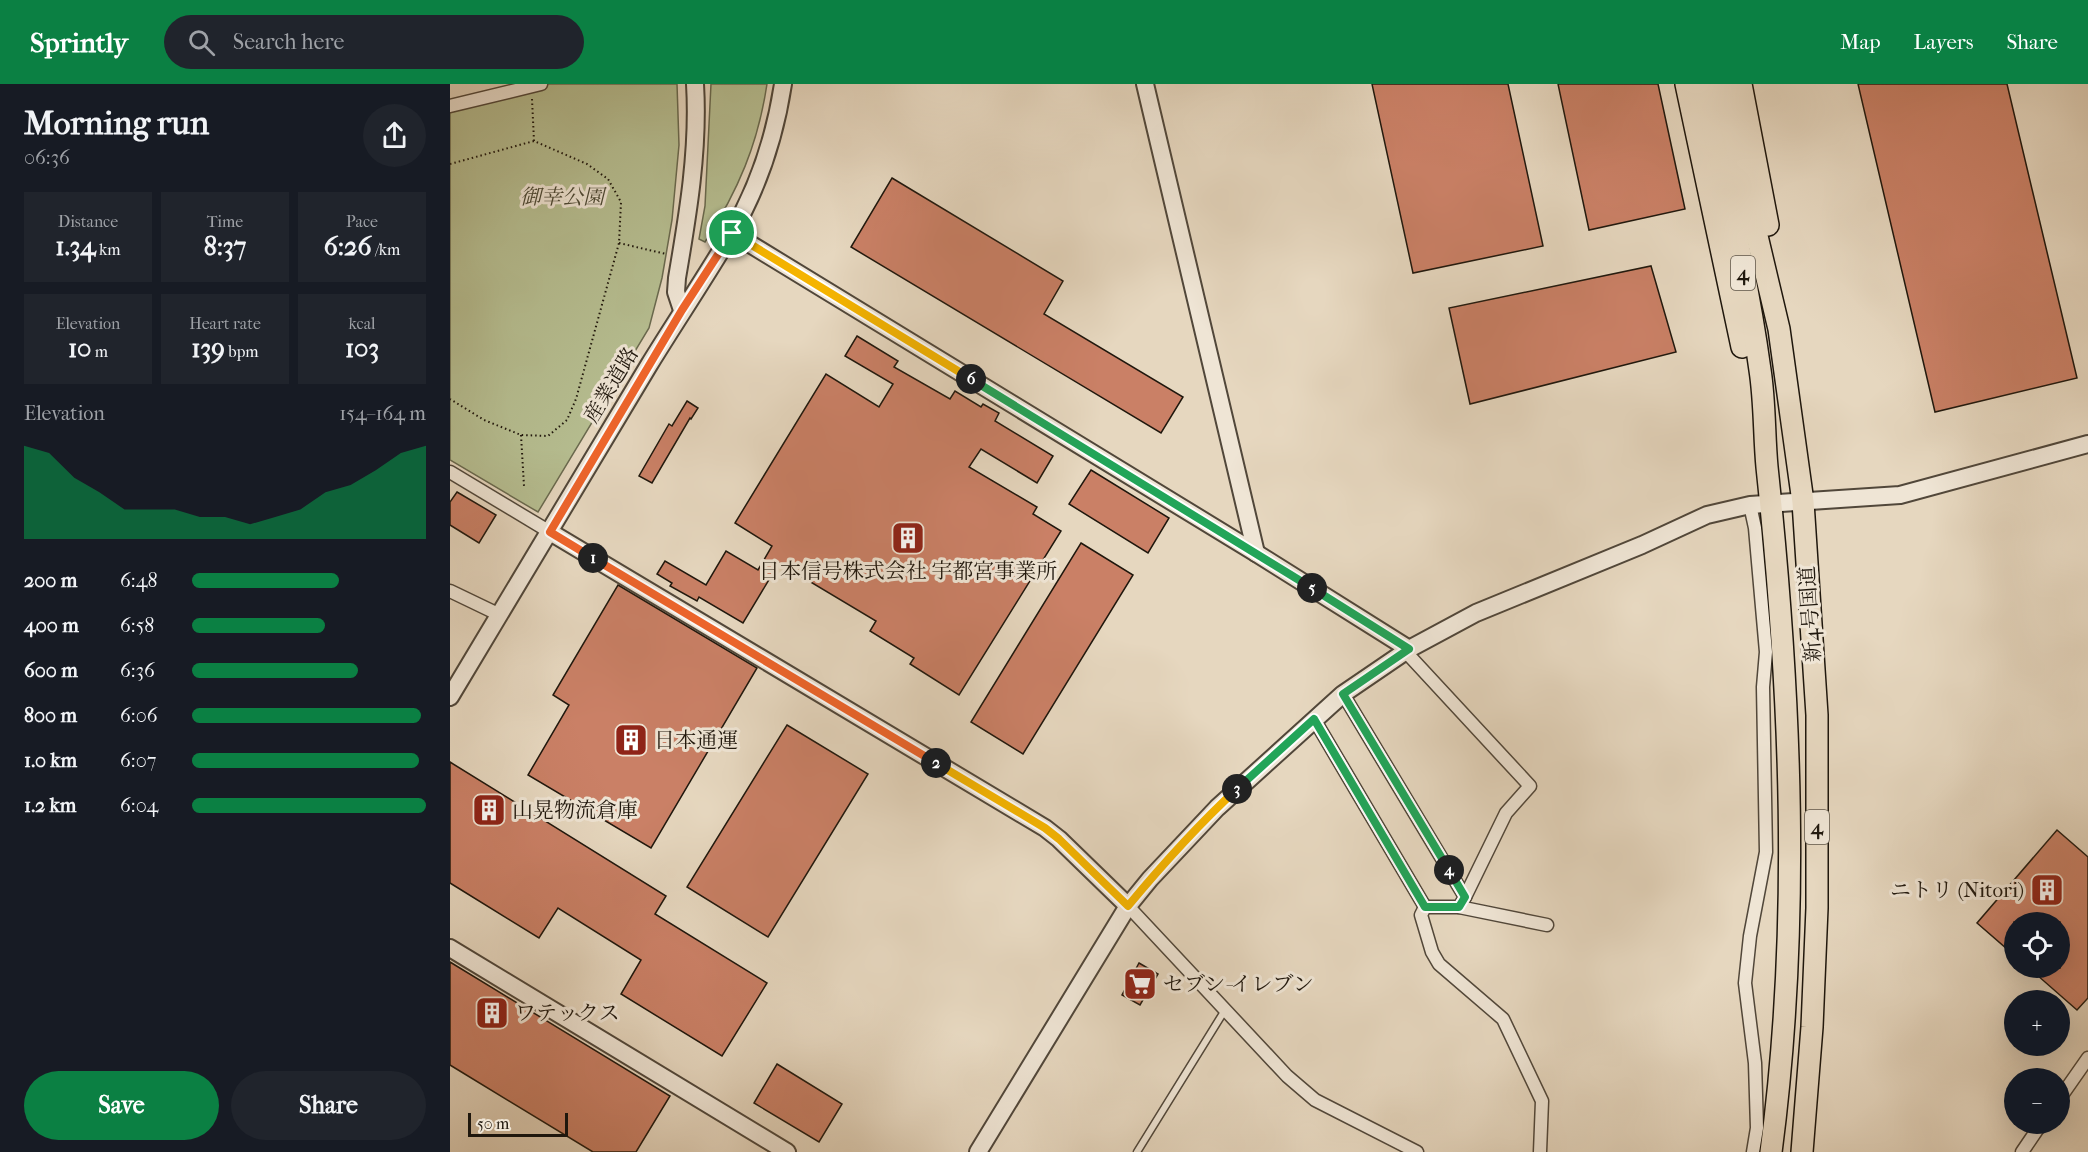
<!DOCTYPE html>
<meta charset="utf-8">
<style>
:root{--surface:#171b24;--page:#20242c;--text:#f1f3f6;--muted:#9ea1a6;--accent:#0b8043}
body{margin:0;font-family:"IM FELL French Canon","Noto Serif JP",serif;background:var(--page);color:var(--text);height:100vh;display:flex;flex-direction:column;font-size:22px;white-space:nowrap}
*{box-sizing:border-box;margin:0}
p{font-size:20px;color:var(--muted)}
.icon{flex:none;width:33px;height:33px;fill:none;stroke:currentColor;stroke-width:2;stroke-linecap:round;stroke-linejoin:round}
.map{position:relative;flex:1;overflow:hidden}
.side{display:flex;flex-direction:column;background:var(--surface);width:450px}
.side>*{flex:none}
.tools{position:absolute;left:1554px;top:828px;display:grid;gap:12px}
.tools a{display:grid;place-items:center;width:66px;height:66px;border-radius:50%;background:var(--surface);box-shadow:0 6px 24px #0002;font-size:30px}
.scale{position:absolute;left:18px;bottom:15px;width:100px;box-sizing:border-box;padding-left:6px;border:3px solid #1f170d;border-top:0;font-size:16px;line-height:21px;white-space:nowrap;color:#1f170d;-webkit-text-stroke:4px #efe5d5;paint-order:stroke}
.pin{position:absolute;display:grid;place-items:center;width:51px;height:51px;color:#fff;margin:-26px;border:3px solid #fff;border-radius:50%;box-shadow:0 2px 6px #0007}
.km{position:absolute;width:30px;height:30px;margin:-15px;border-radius:50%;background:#222;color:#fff;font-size:16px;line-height:30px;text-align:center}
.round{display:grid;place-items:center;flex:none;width:63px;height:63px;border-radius:32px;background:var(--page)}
.headline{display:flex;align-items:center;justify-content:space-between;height:102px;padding:0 24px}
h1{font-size:33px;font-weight:700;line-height:45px}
.stats{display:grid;grid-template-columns:repeat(3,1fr);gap:9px;height:102px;padding:6px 24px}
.stats div{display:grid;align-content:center;border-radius:0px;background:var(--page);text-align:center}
.stats b{font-size:26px;font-weight:700}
.stats small{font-size:16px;font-weight:400}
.stats p{font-size:16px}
.chart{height:168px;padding:12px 24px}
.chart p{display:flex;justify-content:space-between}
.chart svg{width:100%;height:108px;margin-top:6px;fill:var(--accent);opacity:.7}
.primary-button{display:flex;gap:12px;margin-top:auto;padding:12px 24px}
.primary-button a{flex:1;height:69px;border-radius:36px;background:var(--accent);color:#fff;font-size:24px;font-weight:700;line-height:69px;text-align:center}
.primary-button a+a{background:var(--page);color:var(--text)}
ul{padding:0 24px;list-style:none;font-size:20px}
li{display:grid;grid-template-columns:96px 72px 1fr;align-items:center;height:45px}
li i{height:15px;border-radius:8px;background:var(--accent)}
header{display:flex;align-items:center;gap:36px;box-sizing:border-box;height:84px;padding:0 30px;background:var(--accent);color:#fff}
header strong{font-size:28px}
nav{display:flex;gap:33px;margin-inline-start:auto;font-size:21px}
.search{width:420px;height:54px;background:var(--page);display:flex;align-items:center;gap:15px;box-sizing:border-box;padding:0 21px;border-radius:33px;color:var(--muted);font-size:22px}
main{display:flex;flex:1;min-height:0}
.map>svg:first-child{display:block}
.green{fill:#b6be91;stroke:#6a6a4f;stroke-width:1.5}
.building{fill:#ca8066;stroke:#1f170d;stroke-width:1.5}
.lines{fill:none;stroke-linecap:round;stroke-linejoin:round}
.service-casing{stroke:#51473a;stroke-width:9}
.minor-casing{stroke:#51473a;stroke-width:15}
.tertiary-casing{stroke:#51473a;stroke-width:20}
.trunk-casing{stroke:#1f170d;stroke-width:24}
.path{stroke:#1f170d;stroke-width:2;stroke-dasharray:1.5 3;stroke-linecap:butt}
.service{stroke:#efe5d5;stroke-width:6}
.minor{stroke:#efe5d5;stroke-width:12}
.tertiary{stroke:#efe5d5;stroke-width:16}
.trunk{stroke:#e6d7bf;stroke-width:21}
.split-1-casing{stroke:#fff;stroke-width:12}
.split-2-casing{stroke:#fff;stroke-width:12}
.split-3-casing{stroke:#fff;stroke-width:12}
.split-4-casing{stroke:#fff;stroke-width:12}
.split-5-casing{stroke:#fff;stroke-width:12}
.split-6-casing{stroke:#fff;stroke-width:12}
.split-7-casing{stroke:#fff;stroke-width:12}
.split-1{stroke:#f0652b;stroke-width:8}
.split-2{stroke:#f0652b;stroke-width:8}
.split-3{stroke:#f5b400;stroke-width:8}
.split-4{stroke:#22a559;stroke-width:8}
.split-5{stroke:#22a559;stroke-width:8}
.split-6{stroke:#22a559;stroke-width:8}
.split-7{stroke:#f5b400;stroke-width:8}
.labels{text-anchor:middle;stroke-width:6;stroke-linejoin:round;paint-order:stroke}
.shield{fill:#efe5d5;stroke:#5d5549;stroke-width:1.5}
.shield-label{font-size:20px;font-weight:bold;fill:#1f170d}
.park-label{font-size:21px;font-style:italic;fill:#4c4935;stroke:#efe5d5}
.street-label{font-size:21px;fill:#1f170d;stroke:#efe5d5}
.poi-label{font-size:21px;fill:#1f170d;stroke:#efe5d5;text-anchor:start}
</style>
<header>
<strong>Sprintly</strong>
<div class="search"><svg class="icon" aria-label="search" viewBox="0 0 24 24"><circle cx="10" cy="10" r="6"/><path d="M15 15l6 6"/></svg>Search here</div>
<nav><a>Map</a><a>Layers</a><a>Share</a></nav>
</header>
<main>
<section class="side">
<div class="headline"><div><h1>Morning run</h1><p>06:36</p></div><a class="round"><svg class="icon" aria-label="share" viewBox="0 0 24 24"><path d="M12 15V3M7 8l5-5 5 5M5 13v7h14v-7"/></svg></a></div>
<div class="stats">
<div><p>Distance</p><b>1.34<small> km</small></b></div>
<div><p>Time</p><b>8:37</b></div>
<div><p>Pace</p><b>6:26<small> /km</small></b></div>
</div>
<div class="stats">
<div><p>Elevation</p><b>10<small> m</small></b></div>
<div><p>Heart rate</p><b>139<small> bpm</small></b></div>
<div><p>kcal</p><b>103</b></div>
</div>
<div class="chart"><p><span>Elevation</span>154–164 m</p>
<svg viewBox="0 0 160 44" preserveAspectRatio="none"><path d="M0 44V6L10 9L20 19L30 25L40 32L50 32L60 32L70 35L80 35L90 38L100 35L110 32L120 25L130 22L140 16L150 9L160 6V44z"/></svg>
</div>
<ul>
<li><b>200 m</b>6:48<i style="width:63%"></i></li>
<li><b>400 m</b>6:58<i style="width:57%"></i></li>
<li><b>600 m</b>6:36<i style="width:71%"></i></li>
<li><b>800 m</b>6:06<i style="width:98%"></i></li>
<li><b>1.0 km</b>6:07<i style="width:97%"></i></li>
<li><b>1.2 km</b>6:04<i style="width:100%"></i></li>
</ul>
<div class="primary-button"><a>Save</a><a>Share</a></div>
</section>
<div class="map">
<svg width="1638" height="1068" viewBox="0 0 1638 1068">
<rect width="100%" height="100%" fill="#e6d7bf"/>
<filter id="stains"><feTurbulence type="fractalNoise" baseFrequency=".00333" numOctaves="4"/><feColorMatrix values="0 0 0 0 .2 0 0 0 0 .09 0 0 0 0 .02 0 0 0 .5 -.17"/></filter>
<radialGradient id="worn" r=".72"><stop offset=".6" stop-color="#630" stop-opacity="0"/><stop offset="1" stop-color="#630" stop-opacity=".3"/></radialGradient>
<g class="green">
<polygon points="83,0 227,0 229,61 222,136 212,194 199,244 88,428 0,376 0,22"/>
<path d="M261,0H317C308,60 288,107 255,158L249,155L255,122Z"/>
</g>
<g class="building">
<polygon points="922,0 1058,0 1093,162 963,189"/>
<polygon points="1108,0 1208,0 1235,125 1139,146"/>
<polygon points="1408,0 1557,0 1627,294 1485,328"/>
<polygon points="442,94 613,197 594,230 733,313 711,349 401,163"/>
<polygon points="1201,182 1226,268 1020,320 999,224"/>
<polygon points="407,252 448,277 444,283 500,315 505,307 531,323 533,320 549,329 545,337 603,372 587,399 531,365 519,383 587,423 583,430 611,447 509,611 460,580 464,574 420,547 426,537 329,479 293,539 249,513 247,517 220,502 222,499 207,490 215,477 256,501 276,467 308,486 322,462 285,439 376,290 429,323 443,300 395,272"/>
<polygon points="237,317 248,324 241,335 240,334 202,399 189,392 219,340 222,342"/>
<polygon points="641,386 719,434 698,469 619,420"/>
<polygon points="7,408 46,431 29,459 0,441 0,418"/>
<polygon points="631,459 683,491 573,670 521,638"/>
<polygon points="168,501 307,584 201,764 78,691 119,621 103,611"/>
<polygon points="337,641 418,690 318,853 237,803"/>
<polygon points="0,678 216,812 205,830 317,899 272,972 171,910 191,876 108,824 89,854 0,799"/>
<polygon points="1607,746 1638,773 1638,914 1627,926 1579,884 1610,884 1610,838 1564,838 1564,871 1527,839"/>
<polygon points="0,878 220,1012 186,1068 143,1068 0,981"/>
<polygon points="689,879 708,890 690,921 672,911"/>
<polygon points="327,980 392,1020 369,1058 304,1019"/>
</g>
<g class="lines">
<g class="service-casing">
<polyline id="service" points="687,1068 775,926"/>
</g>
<g class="minor-casing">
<g id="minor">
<polyline points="0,22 91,0"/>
<polyline points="0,388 100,448"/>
<polyline points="1300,421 1305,444 1316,568 1313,603 1316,768 1300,852 1295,899 1305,979 1307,1044 1303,1068"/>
<polyline points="0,507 50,531"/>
<polyline points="955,567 1080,702 1056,729 1015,813"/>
<polyline points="893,610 1015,813 1009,823 975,823 971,831 982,868 989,880 1053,935 1092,1017 1090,1068"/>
<polyline points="864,635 975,823"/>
<polyline points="678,822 837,992 865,1016 967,1068"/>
<polyline points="1009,823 1097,841"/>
<polyline points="1610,1014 1638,974"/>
<polyline points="1572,1068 1591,1040"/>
</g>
</g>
<g class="tertiary-casing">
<g id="tertiary">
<polyline points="695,0 806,469"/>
<polyline points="282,149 806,469 959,565"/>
<path d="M232,226L226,208L227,194C238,130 249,65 245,0"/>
<polyline points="100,448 595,744 609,755 678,822"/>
<path d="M0,613C67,503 133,392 199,281C226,237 255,194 281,150C308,104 325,52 333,0"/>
<polyline points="0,864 337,1068"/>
<polyline points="528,1068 678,822 700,795 767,724 893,610 959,565 1026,529 1192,461 1257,431 1300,421 1450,411 1638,360"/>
</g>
</g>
<g class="trunk-casing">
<g id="trunk">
<polyline points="1236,0 1292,263"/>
<path d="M1253,0C1274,95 1297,190 1310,286C1315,318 1314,351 1317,383C1341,611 1351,840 1321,1068"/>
<polyline points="1271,0 1329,245 1353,418 1367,631 1367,824 1362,943 1352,1068"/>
<polyline points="1291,0 1318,141"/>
</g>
</g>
<g class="path">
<polyline points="82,15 84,57"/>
<polyline points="0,80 84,57 137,80 158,95 171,118 169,159 126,315 117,336 98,352 71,351 34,336 0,315"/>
<polyline points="169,159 216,170"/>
<polyline points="71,351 74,402"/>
</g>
<use href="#service" class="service"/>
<use href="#minor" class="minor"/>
<use href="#tertiary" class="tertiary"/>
<use href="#trunk" class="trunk"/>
</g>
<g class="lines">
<g class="split-1-casing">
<polyline id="split-1" points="143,474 100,448 232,226 282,149"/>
</g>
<g class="split-2-casing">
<polyline id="split-2" points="143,474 486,679"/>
</g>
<g class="split-3-casing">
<path id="split-3" d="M486,679L595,744L609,755L678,822C712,781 748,741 787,705"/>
</g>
<g class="split-4-casing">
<polyline id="split-4" points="787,705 864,635 975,823 1009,823 1015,813 999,786"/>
</g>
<g class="split-5-casing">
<polyline id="split-5" points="862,504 959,565 893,610 999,786"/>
</g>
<g class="split-6-casing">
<polyline id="split-6" points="521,295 862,504"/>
</g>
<g class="split-7-casing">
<polyline id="split-7" points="282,149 521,295"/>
</g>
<use href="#split-1" class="split-1"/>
<use href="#split-2" class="split-2"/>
<use href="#split-3" class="split-3"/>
<use href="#split-4" class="split-4"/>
<use href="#split-5" class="split-5"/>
<use href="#split-6" class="split-6"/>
<use href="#split-7" class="split-7"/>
</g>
<defs>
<g id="building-square" transform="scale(1.725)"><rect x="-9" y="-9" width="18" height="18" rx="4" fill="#8f2418" stroke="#efe5d5"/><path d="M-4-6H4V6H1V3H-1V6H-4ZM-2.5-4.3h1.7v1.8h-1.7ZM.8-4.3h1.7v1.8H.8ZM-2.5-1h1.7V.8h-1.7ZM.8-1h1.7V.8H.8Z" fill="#fff"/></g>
<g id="supermarket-square" transform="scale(1.725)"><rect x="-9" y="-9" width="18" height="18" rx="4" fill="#8f2418" stroke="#efe5d5"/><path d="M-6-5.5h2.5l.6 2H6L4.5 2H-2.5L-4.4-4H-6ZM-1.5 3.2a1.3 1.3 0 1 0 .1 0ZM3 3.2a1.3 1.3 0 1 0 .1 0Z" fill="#fff"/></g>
</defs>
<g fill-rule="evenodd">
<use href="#building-square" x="458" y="454"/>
<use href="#building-square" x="181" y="656"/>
<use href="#building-square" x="39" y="726"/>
<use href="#building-square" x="1597" y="806"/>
<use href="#supermarket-square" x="690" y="900"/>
<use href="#building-square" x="42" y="929"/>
</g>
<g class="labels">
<g class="shield">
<rect x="1281" y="172" width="24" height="34" rx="4.5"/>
<rect x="1355" y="726" width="24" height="34" rx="4.5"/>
</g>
<g class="shield-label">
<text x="1293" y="196">4</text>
<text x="1367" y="750">4</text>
</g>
<g class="park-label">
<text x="112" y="120">御幸公園</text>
</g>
<g class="street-label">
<text transform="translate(161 301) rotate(-59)" y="7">産業道路</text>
<text transform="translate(1360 530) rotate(-94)" y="7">新4号国道</text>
</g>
<g class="poi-label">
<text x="458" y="494" text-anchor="middle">日本信号株式会社 宇都宮事業所</text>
<text x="204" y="663">日本通運</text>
<text x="62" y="733">山晃物流倉庫</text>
<text x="1574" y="813" text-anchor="end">ニトリ (Nitori)</text>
<text x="713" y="907">セブン-イレブン</text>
<text x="65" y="936">ワテックス</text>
</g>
</g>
<rect width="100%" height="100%" filter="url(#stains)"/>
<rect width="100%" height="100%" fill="url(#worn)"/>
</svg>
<div class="tools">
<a><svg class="icon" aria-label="locate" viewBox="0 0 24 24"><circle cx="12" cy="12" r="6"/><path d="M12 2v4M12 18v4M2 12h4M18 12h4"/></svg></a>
<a>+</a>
<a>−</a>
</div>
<div class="scale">50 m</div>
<div class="pin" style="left:282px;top:149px;background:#1e9e55"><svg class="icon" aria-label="arrive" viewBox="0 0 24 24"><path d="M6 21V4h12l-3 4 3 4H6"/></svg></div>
<b class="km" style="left:143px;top:474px">1</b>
<b class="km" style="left:486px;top:679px">2</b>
<b class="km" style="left:787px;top:705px">3</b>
<b class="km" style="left:999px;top:786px">4</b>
<b class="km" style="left:862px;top:504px">5</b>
<b class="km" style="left:521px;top:295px">6</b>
</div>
</main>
